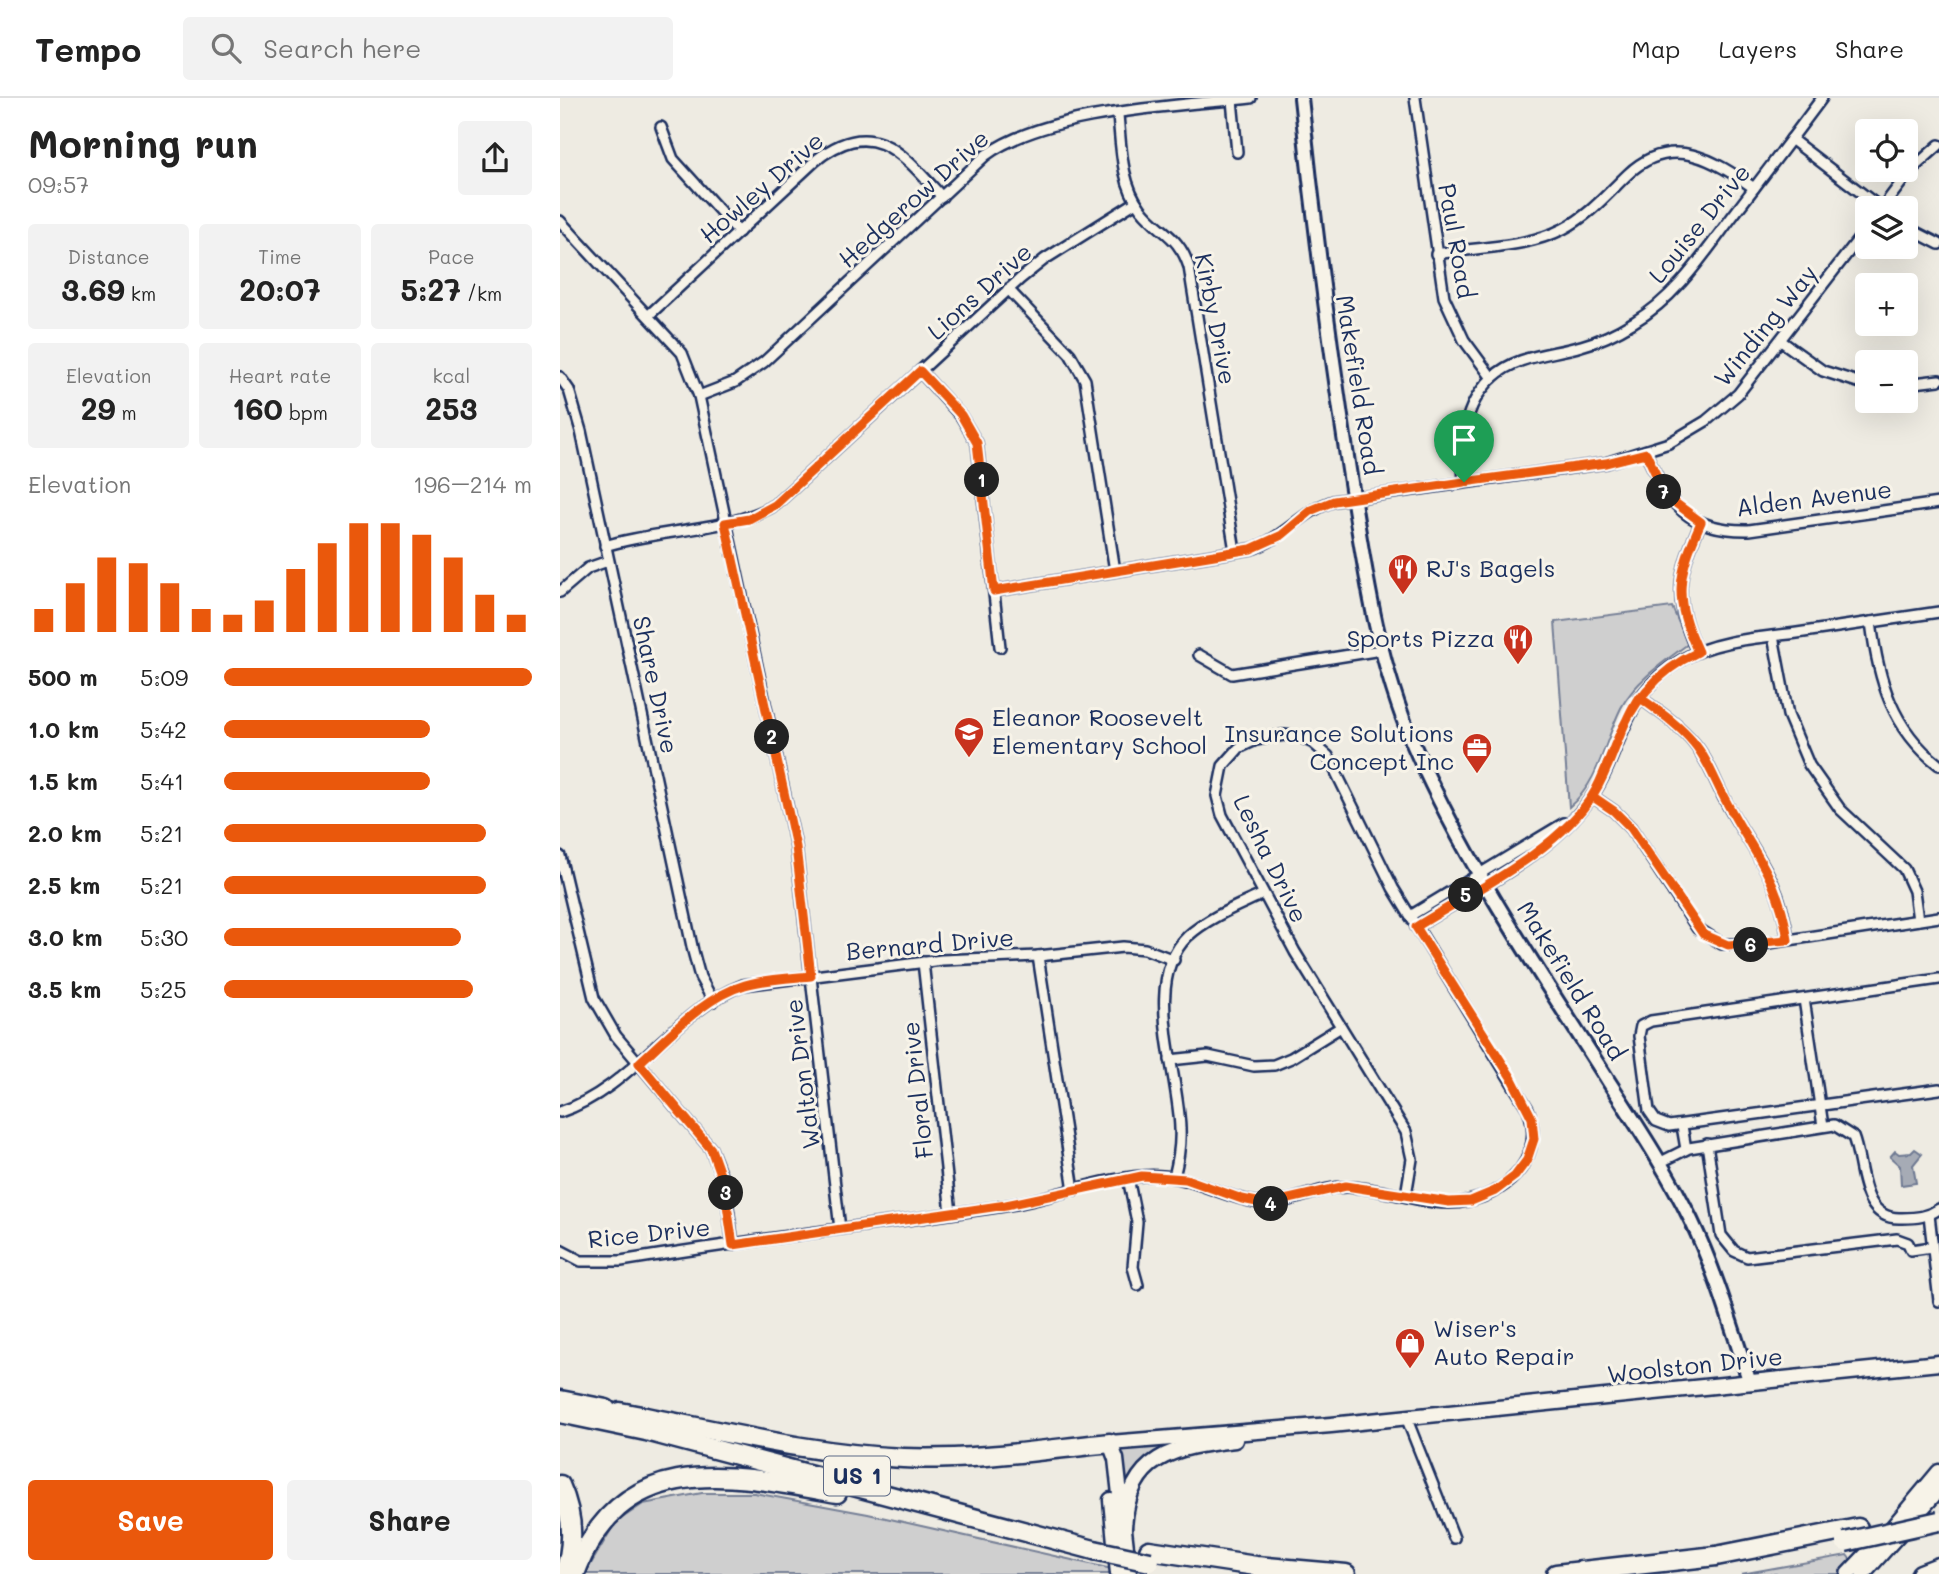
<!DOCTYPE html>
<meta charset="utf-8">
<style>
:root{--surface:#fff;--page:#f2f2f2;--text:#222;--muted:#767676;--line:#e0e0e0;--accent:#ea580c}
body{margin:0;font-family:Mali,sans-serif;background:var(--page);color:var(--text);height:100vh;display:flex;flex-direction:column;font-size:26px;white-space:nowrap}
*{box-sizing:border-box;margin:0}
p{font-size:23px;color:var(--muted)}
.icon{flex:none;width:38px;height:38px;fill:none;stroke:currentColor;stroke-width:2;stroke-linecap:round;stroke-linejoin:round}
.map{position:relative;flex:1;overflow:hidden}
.side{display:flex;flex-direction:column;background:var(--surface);width:560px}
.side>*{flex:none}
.tools{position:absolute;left:1295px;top:21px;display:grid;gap:14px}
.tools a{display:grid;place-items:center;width:63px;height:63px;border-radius:7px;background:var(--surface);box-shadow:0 7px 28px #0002;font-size:35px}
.pin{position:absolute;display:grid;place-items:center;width:60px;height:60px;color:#fff;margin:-72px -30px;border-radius:50% 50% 50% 0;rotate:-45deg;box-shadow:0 0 7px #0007}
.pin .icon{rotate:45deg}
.km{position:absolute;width:35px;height:35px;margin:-18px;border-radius:50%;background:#222;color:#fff;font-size:19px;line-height:35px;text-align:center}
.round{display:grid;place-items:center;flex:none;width:74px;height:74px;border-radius:7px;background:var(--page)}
.head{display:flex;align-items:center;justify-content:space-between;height:119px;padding:0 28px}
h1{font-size:38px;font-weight:800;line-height:52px}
.figures{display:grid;grid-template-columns:repeat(3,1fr);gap:10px;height:119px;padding:7px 28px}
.figures div{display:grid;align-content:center;border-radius:7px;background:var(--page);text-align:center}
.figures b{font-size:30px;font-weight:800}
.figures small{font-size:19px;font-weight:400}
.figures p{font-size:19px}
.chart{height:196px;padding:14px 28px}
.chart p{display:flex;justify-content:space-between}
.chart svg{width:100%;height:126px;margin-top:7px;stroke:var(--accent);stroke-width:6}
.button{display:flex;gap:14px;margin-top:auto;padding:14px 28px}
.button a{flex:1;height:80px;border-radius:7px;background:var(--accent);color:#fff;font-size:28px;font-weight:800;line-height:80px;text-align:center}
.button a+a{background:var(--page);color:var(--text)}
ul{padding:0 28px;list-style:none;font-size:23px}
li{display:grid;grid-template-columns:112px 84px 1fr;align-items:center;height:52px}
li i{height:18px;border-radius:9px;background:var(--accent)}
header{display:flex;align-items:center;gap:42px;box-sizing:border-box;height:98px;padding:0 35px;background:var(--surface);border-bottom:2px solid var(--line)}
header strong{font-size:33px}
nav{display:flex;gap:38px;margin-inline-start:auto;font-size:24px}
.search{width:490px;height:63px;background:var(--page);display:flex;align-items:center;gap:18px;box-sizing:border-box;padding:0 24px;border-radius:7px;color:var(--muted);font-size:26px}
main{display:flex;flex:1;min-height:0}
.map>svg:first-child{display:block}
.green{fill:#cfcfcf;stroke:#757f96;stroke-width:2}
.water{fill:#a6abb5;stroke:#6e7992;stroke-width:2}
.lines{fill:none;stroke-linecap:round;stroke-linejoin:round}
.street-casing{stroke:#1b2f5e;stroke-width:14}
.secondary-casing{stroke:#1b2f5e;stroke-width:18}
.primary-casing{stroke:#1b2f5e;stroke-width:19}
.highway-casing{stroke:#1b2f5e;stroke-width:23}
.street{stroke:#f7f3e8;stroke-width:9}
.secondary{stroke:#f7f3e8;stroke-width:12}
.primary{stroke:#f7f3e8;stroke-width:14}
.highway{stroke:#f7f3e8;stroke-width:18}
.highway-bridge-casing{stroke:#1b2f5e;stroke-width:23;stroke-linecap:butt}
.highway-bridge{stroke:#f7f3e8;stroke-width:18}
.route-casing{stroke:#fff;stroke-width:14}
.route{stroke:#ea580c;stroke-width:9}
.labels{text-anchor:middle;stroke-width:6;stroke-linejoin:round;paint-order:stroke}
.shield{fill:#f7f3e8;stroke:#5d6a87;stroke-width:2}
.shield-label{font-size:23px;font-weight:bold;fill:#1b2f5e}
.street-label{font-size:24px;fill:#1b2f5e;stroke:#f7f3e8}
.poi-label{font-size:24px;fill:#1b2f5e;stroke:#f7f3e8;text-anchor:start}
</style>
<header>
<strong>Tempo</strong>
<div class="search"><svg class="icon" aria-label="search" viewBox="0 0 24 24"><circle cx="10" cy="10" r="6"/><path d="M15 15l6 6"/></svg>Search here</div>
<nav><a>Map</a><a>Layers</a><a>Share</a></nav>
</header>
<main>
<section class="side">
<div class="head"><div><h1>Morning run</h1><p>09:57</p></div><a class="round"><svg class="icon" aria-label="share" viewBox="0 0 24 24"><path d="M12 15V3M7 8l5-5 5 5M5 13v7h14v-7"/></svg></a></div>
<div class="figures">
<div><p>Distance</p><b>3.69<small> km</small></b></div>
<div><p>Time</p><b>20:07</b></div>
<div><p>Pace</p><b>5:27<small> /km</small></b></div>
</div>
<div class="figures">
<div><p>Elevation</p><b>29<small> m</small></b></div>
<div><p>Heart rate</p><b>160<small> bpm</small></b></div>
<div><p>kcal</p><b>253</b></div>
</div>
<div class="chart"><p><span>Elevation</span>196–214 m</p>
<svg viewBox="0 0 160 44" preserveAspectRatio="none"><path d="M5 44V36M15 44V27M25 44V18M35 44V20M45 44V27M55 44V36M65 44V38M75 44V33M85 44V22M95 44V13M105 44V6M115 44V6M125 44V10M135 44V18M145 44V31M155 44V38"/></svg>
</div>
<ul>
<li><b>500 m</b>5:09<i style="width:100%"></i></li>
<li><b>1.0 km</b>5:42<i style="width:67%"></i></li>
<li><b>1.5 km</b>5:41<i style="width:67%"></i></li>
<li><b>2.0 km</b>5:21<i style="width:85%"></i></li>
<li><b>2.5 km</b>5:21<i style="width:85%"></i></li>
<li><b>3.0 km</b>5:30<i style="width:77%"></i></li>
<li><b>3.5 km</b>5:25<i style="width:81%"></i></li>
</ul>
<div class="button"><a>Save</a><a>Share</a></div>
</section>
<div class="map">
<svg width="1379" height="1476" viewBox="0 0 1379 1476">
<rect width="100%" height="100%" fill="#eeebe2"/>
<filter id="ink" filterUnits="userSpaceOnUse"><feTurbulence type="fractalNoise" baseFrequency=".0143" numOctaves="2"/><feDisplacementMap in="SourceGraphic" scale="14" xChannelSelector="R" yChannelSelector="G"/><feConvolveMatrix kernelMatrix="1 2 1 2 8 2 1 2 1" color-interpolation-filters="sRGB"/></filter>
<g filter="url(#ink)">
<g class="green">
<path d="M1112,509L1128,546C1105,563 1075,583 1061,610C1044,644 1040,683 1009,709L995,524Z"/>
<polygon points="618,1344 568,1391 563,1391 559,1351"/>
<polygon points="142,1395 194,1395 308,1416 574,1476 25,1476 55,1425 83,1406"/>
<polygon points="1287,1457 1302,1476 1181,1476"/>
</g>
<polygon class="water" points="1355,1051 1362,1056 1353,1067 1356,1085 1341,1087 1340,1068 1330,1059 1335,1053 1339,1056 1351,1055"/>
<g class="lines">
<g class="street-casing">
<g id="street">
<polyline points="855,0 884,199 904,242 932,280"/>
<polyline points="672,2 677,54"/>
<path d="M558,17C561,48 561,86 581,111C600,135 619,137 629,169L675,453"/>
<polyline points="101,29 113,61 179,134"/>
<polyline points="1231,41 1321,110"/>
<polyline points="1322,110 1350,73 1379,47"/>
<polyline points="0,123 122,255 139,298 236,749 280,1131"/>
<polyline points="1346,129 1379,146"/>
<path d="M876,156C917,149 966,150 1003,131C1030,117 1047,96 1068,76C1112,35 1154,62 1194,90"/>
<polyline points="448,191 510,256 525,282 555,473"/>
<path d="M89,217L255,63C313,16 343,56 382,99"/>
<polyline points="1221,243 1263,273 1307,287"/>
<polyline points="360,273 401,318 417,345 440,549"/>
<polyline points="0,279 9,292 21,333 133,853 140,879 153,903"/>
<polyline points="1346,286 1379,282"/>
<path d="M139,298L175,284L204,264L426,57C486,13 615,8 691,0"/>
<path d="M1086,355C1109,407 1127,433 1189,432L1379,405"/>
<path d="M904,384C901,345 902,309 932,280C956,257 991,257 1021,248C1040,243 1058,234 1074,224C1118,198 1145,154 1175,115C1204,77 1233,39 1262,0"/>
<path d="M45,448C98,431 171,433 215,407L460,181L485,161L576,104"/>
<path d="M434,493L691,451C723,441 742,413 774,403L1046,365L1109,345L1146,323L1178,296L1307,130"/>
<polyline points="0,494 28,470 48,463"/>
<path d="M1311,524C1318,581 1332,631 1379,667"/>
<polyline points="1213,538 1228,617 1249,667 1280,711 1344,771 1354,793 1358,822"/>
<path d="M1137,554C1113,499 1117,478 1141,424"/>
<polyline points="639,557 672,576 821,552"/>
<path d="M1079,599C1098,613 1118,626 1133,644C1148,661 1156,686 1167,706C1195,757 1220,780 1228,842"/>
<polyline points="1032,698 1054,713 1071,730 1137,830 1162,846 1203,846 1379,819"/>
<polyline points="0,758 34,900 56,938 151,1051 165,1087 173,1147"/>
<polyline points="850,818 1004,725"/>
<path d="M856,829C913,793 982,762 1024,709C1066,657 1055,601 1123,561C1156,542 1199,540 1237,535C1284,528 1332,521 1379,514"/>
<polyline points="478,858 514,1092"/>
<polyline points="363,864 391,1115"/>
<polyline points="1379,881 1091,923 1081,928 1079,938 1089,1013 1096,1023 1109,1028 1379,991"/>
<polyline points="1244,901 1263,1028"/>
<polyline points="610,962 648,958 694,968 714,967 731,960 781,929"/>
<path d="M0,1014C73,990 112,914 183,887L382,862L478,858L563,849L585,851L614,862"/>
<polyline points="1122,1028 1126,1051"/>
<polyline points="1147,1046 1161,1137 1174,1153 1187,1159 1337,1141 1348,1145 1351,1152 1372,1149"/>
<path d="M1099,1065L1129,1050L1274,1027L1293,1039C1304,1066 1299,1123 1342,1120C1357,1120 1367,1119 1379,1111"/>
<path d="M614,1079C618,1063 621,1047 620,1031C619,975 581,883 628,838C649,819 678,808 703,796"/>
<polyline points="568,1080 577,1124 573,1169 578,1187"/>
<polyline points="1369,1117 1379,1203"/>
<path d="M0,1152L21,1163H61C188,1142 316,1127 444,1108C490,1101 536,1081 583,1078C625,1074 656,1097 695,1104C728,1110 756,1088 788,1089C827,1089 870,1112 908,1103C952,1094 985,1056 968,1011L833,790L768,658L753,645L740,639L724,637L696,642L679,650L663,668L657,698L662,717L735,854L846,1034L852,1061L846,1097"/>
<polyline points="846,1319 894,1440"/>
</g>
</g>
<g class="secondary-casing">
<path id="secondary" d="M741,0C754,125 770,248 789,372C804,466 816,560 854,648C906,767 980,875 1049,984C1078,1029 1108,1074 1131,1122C1156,1174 1172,1230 1190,1285"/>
</g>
<g class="primary-casing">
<g id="primary">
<polyline points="550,1345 771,1327 1379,1265"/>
<polyline points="550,1345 556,1361 569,1476"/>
<polyline points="551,1402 558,1476"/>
<path d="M564,1429C569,1357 614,1349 675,1342"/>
<polyline points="1288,1476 1333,1429 1379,1374"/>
<polyline points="1303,1476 1379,1391"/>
</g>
</g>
<g class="highway-casing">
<g id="highway">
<polyline points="0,1302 46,1311"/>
<path d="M60,1314C154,1331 248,1356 343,1360C412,1363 481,1352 550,1345"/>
<polyline points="0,1315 86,1333 534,1452"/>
<path d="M0,1387C13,1416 15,1446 4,1476"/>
<polyline points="589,1452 696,1468 786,1476"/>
<path d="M15,1476C61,1350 171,1376 277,1395"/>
<polyline points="996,1476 1156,1458 1298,1430"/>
<polyline points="1361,1476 1379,1469"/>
</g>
</g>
<use href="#street" class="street"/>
<use href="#secondary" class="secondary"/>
<use href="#primary" class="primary"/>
<use href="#highway" class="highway"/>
<g class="highway-bridge-casing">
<g id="highway-bridge">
<polyline points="1285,1444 1379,1423"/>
<polyline points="534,1452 590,1464"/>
</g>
</g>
<use href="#highway-bridge" class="highway-bridge"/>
</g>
</g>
<g class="lines" filter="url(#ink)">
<g class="route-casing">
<path id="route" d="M904,384L774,403L752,412L722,437L691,451L434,493L417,345L401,317L360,273L215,407L189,421L165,425L236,749L251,878C229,880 206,881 185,887C144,899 110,937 79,965L151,1051L164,1087L173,1147L446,1107L582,1078L626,1081L682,1101L707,1106L786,1088L889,1104L911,1103L935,1093L955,1078L967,1062L974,1041L972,1020L951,979L856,829C913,793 998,754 1034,695C1053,665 1059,629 1079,599C1098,613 1118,626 1133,644C1148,661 1156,686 1167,705C1195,758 1219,780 1228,842L1168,847L1143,836L1071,730L1054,713L1032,698C1042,683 1047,665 1054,649C1071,606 1095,574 1138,554C1113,500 1117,478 1141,424L1106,398L1086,355L1046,365L904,384"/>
</g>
<use href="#route" class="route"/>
</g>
<defs>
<g id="restaurant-pin" transform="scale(1.575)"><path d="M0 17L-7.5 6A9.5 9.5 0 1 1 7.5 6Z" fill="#c8321e" stroke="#f7f3e8"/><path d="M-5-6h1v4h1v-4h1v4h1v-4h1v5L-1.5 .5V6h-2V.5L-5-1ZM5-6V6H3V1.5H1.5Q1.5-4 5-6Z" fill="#fff"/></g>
<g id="school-pin" transform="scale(1.575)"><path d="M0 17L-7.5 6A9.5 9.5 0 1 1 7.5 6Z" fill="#c8321e" stroke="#f7f3e8"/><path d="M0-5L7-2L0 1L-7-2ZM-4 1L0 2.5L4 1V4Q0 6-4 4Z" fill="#fff"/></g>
<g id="office-pin" transform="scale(1.575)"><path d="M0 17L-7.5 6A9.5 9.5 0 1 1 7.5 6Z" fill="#c8321e" stroke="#f7f3e8"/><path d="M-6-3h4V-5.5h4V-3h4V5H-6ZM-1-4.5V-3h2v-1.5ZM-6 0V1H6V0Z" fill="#fff"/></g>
<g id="shop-pin" transform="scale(1.575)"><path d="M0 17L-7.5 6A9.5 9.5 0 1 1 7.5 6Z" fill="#c8321e" stroke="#f7f3e8"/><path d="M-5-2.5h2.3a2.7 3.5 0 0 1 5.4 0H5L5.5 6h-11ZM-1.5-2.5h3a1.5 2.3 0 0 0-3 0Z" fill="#fff"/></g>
</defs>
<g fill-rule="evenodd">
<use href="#restaurant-pin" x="843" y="471"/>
<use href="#restaurant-pin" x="958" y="541"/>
<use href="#school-pin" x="409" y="634"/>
<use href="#office-pin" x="917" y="650"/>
<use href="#shop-pin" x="850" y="1245"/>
</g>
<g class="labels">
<rect class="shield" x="264" y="1358.5" width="66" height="39" rx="5"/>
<g class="shield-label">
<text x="297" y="1386">US 1</text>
</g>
<g class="street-label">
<text transform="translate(202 90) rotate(-41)" y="8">Howley Drive</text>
<text transform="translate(354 101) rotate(-42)" y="8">Hedgerow Drive</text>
<text transform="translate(1140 126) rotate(-51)" y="8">Louise Drive</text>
<text transform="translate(896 143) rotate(80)" y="8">Paul Road</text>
<text transform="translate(420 194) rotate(-42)" y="8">Lions Drive</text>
<text transform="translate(655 221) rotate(79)" y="8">Kirby Drive</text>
<text transform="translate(1206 228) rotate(-51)" y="8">Winding Way</text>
<text transform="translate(798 287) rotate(81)" y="8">Makefield Road</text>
<text transform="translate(1254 401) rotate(-7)" y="8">Alden Avenue</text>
<text transform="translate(95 587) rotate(78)" y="8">Share Drive</text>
<text transform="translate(710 761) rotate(64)" y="8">Lesha Drive</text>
<text transform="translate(370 847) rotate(-5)" y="8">Bernard Drive</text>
<text transform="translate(1011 883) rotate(58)" y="8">Makefield Road</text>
<text transform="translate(243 976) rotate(-97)" y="8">Walton Drive</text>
<text transform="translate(358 992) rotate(-96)" y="8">Floral Drive</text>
<text transform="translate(89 1136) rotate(-6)" y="8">Rice Drive</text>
<text transform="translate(1135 1268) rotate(-6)" y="8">Woolston Drive</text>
</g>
<g class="poi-label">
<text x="866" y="479">RJ's Bagels</text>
<text x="935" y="549" text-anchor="end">Sports Pizza</text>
<text x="432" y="628">Eleanor Roosevelt<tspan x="432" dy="28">Elementary School</tspan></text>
<text x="894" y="644" text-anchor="end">Insurance Solutions<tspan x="894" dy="28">Concept Inc</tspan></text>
<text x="873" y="1239">Wiser's<tspan x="873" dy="28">Auto Repair</tspan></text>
</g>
</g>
</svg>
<div class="tools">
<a><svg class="icon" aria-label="locate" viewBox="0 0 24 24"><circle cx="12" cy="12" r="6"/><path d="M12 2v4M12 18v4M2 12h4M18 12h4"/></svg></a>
<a><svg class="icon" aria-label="layers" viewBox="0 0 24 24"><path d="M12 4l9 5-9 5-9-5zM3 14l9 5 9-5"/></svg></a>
<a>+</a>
<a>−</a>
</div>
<div class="pin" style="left:904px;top:384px;background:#1e9e55"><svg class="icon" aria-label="arrive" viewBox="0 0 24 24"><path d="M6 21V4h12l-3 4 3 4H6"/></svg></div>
<b class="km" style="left:422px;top:382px">1</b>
<b class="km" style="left:212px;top:639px">2</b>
<b class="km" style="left:166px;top:1095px">3</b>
<b class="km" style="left:711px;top:1106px">4</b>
<b class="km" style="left:906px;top:797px">5</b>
<b class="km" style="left:1191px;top:847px">6</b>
<b class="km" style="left:1104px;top:394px">7</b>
</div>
</main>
